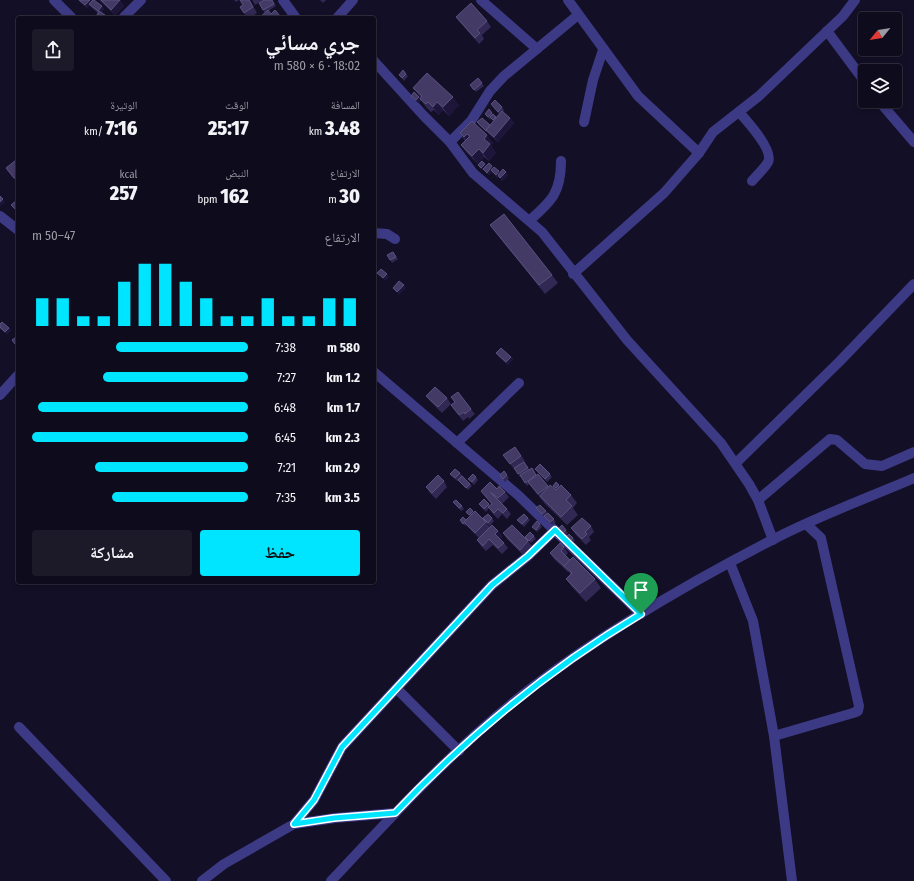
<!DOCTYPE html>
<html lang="ar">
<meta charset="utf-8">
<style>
:root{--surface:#0e0b1c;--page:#1c1929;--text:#f1f3f6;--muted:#9b9ba3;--line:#2e2b3b;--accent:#00e5ff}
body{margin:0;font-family:"Fira Sans Condensed","Noto Naskh Arabic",sans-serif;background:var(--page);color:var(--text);direction:rtl;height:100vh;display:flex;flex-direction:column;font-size:15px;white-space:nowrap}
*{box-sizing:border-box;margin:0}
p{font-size:13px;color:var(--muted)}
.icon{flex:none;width:22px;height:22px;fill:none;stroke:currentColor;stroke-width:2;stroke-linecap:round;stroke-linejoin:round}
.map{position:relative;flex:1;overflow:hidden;direction:ltr}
.side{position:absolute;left:16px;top:16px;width:360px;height:568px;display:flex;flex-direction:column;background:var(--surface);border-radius:4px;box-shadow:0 2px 6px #0003,0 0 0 1px var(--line);direction:rtl}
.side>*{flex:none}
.needle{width:26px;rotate:240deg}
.fabs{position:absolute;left:858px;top:12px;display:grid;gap:8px}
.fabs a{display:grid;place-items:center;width:44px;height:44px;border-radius:4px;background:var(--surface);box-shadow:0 2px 6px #0003,0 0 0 1px var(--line);font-size:20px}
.pin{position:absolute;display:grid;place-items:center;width:34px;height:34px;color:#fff;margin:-41px -17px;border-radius:50% 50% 50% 0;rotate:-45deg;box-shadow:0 0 4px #0007}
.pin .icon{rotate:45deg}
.round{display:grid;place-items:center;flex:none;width:42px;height:42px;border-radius:4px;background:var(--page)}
.headline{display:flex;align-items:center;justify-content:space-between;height:68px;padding:0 16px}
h1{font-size:22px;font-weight:800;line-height:30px}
.metrics{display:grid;grid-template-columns:repeat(3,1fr);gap:6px;height:68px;padding:4px 16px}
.metrics div{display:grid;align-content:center}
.metrics b{font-size:20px;font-weight:800}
.metrics small{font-size:11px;font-weight:400}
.metrics p{font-size:11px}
.chart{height:112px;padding:8px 16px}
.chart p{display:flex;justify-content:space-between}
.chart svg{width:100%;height:72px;margin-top:4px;stroke:var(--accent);stroke-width:6}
.primary-button{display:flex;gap:8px;margin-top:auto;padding:8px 16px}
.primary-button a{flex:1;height:46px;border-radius:4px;background:var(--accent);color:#111;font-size:16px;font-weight:800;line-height:46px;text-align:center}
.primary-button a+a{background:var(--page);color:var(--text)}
ul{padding:0 16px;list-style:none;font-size:13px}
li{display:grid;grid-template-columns:64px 48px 1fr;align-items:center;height:30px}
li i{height:10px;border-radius:5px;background:var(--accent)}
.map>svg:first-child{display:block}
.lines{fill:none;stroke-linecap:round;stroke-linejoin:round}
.minor{stroke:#3d3a85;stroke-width:10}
.wall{fill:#312854}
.shaded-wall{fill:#1d163a}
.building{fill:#433a66;stroke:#5a527e}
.route-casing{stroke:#fff;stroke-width:8}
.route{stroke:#00e5ff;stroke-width:5}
</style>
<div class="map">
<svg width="914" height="881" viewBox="0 0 914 881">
<rect width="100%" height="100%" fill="#130f26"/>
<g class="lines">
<g class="minor">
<polyline points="54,0 72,18"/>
<polyline points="283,0 296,18"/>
<polyline points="481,0 537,49"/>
<polyline points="568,0 638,96 699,153"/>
<polyline points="123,18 141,0"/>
<polyline points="337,18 353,0"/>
<polyline points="827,31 865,82"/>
<polyline points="374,61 423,115 450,142 473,173 542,232 627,340 721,443 749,484 758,500 773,540"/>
<polyline points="879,101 914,142"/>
<path d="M739,112C747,121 774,151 768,162C765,168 757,175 752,181"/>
<polyline points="584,122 593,80 603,50"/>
<polyline points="450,142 471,121 490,91 504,76 578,15"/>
<polyline points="0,216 18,230"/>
<path d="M530,220C552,201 561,192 561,161"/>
<polyline points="374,233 387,234 395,239"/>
<polyline points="573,274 664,193 699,153 713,132 759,96 843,16 855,0"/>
<polyline points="374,372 518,495 641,614"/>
<polyline points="0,395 18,375"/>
<polyline points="457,443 519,383"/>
<polyline points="736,463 839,362 914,284"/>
<polyline points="758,500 830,439 837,440 865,464 882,466 914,452"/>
<polyline points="730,563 753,621 774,736 792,881"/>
<polyline points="397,689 459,751"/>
<polyline points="19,727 166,881"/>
<polyline points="774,736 853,713 858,711 859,706 821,538 806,524"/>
<polyline points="294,824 335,818 395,813"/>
<polyline points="202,881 224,864 294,824 314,800 342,747 492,585 528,556 555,530"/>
<path d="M331,881C394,814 457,745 530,689C605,631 689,583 772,540C818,516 867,498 914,478"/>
</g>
</g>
<g class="wall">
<polygon points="78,0 102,6 104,9 101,12 107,18 96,18 96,17 98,13 91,7 90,5 87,8"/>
<polygon points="99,0 120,0 124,6 115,15"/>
<polygon points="234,0 239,0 236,2"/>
<polygon points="250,0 257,13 249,18 247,18 244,13 243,5"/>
<polygon points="252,0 263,0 255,5"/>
<polygon points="272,0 276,6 268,11 271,14 275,10 282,18 259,18 265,13 263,10"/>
<polygon points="320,0 326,0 323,3"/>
<polygon points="456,17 487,21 491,27 482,35 484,39 479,44 460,22"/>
<polygon points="406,74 408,76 404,81 399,75"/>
<polygon points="478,78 484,86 476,92 470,85"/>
<polygon points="413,88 459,105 449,116 443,110 439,115 434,110 431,112 426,107 421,100 418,103 411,96 419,97 420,98 421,98"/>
<polygon points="491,104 502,107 504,110 503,112 510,118 514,123 498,142 490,135 479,125 477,122 490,125 493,121 491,118 490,120 485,114 492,113 496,117 499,114"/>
<polygon points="472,121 493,143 491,146 496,153 489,161 484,157 478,164 467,153 461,145 465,141 460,133"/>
<polygon points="18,162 18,184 6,168"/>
<polygon points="478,165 486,166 493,168 500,173 508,175 502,181 499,177 498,178 492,172 489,175 484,170 483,170 480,168"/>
<polygon points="18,202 18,213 11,205"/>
<polygon points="490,225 552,275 558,283 545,294 496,233"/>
<polygon points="393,252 398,259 392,263 387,255"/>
<polygon points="0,324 9,328 11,330 7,334 0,329"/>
<polygon points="18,339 18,345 17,347 12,340"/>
<polygon points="496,353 511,357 513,359 508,365 498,356"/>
<polygon points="426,396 447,398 451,404 442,413 430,401"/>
<polygon points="451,397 471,409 475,414 469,419 468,417 463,421 451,405 455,402"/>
<polygon points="515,447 525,461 524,462 529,469 536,475 538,474 548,487 556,490 553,486 556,482 559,486 571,495 577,503 573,508 578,515 567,525 545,504 529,484 527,486 521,477 520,477 515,469 514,469 503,455"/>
<polygon points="535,469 550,474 552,477 547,482"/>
<polygon points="460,473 472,486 468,490 458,480 457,481 450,474"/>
<polygon points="500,475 507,475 509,478 505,482"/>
<polygon points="476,477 478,480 474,485 468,479"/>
<polygon points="444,481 447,487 436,499 430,493 426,487"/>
<polygon points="497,489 505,492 509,497 502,504 507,509 511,514 507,519 502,514 498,519 492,513 489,508 486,512 479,504 489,504 490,505 492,504 481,491"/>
<polygon points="453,502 462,506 464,509 461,511"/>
<polygon points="470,508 474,512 484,520 492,518 494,521 490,526 486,523 490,527 498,531 502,536 500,538 508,548 502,554 493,545 486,551 481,546 477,540 479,538 466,525 465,526 460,520 466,520 470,516 466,512"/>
<polygon points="536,508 546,511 556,522 552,525"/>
<polygon points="528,518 530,520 524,527 517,520"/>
<polygon points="540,524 542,527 537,532 532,527"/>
<polygon points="591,526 594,532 589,537 591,540 586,545 575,534 571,528"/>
<polygon points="559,528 566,530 568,533 565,536"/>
<polygon points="503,533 528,541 532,546 523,555 507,539"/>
<polygon points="534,536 536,539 531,543 525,537"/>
<polygon points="566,537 573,538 575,540 572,544"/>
<polygon points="564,547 568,553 566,555 570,560 595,579 601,588 586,602 572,587 566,579 571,575 568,571 568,572 554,559 550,553"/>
</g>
<g class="shaded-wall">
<polygon points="90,0 94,0 87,8 85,5"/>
<polygon points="120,0 124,6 115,15 111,10"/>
<polygon points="102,6 104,9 99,14 98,11"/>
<polygon points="419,97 421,100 418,103 416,100"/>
<polygon points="453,97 459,105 449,116 443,107"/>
<polygon points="437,102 443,110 439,115 433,107"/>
<polygon points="510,118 514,123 498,142 494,137"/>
<polygon points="467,134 473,142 470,146 464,137"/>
<polygon points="487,135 493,143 491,146 496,153 489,161 483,153 484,139"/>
<polygon points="479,149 484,157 478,164 472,156"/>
<polygon points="485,164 487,166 483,170 481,168"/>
<polygon points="492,166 494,169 491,170 492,172 489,175 487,173"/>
<polygon points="499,171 501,174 498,175 499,177 498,178 496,175"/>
<polygon points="506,172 508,175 502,181 500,178"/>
<polygon points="3,199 5,202 1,206 0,205 0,202"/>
<polygon points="387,274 389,277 385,281 383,278"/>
<polygon points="404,285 406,288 399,295 397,292"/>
<polygon points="9,328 11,330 7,334 5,332"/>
<polygon points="511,357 513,359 508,365 506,362"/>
<polygon points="498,531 502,536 499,539 495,534"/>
</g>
<g class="building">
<polygon points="79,0 90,0 85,5"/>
<polygon points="93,0 94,0 102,6 98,11 89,4"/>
<polygon points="101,0 120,0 111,10"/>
<polygon points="240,0 249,0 253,7 244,13 240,7 243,5"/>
<polygon points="264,0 272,0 274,4 263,10 259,3"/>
<polygon points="471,3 487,21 477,30 480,33 475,38 456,17"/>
<polygon points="268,10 271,14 275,10 280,16 278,18 259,18"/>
<polygon points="99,11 105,15 103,18 97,18 96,17"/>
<polygon points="403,70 406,74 402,78 399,75"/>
<polygon points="427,73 453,97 443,107 437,102 433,107 428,102 426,104 420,99 422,96 413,88"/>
<polygon points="478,78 482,83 474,90 470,85"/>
<polygon points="414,92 419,97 416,100 411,96"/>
<polygon points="495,100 502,107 498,112 491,104"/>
<polygon points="489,109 492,113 488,117 485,114"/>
<polygon points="502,111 510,118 494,137 486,130"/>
<polygon points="493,114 496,117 493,120 490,117"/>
<polygon points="482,118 490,125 486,130 487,130 486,131 477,122"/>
<polygon points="472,121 487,135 484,139 490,144 483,153 479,149 472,156 461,145 470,136 467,134 464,137 460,133"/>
<polygon points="16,160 18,162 18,176 14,178 6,168"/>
<polygon points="482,161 485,164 481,168 478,165"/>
<polygon points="489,163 492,166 487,173 483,169"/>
<polygon points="494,167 499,171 496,175 491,170"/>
<polygon points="503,169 506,172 500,178 498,175"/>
<polygon points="0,196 3,199 0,202"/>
<polygon points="17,200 18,202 18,208 16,210 11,205"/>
<polygon points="504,214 552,275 539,285 490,225"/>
<polygon points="393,252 396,257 390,260 387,255"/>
<polygon points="381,269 387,274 383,278 377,273"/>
<polygon points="399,281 404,285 397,292 393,288"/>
<polygon points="2,322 9,328 5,332 0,327 0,324"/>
<polygon points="16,337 18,339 18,341 15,344 12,340"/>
<polygon points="501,348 511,357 506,362 496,353"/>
<polygon points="435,387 447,398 438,407 426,396"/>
<polygon points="458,392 471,409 465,414 464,412 459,415 451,405 455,402 451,397"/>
<polygon points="515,447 521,456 510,464 503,455"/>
<polygon points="524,462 528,468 518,474 514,468"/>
<polygon points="540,464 550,474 545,479 535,469"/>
<polygon points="532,468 536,475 525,483 520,475"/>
<polygon points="455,469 460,473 455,478 450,474"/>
<polygon points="504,471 507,475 503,479 500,475"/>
<polygon points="473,474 476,477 472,482 468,479"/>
<polygon points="538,474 548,486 538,494 528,482"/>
<polygon points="438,475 444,481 432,493 426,487"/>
<polygon points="462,476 470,484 466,488 458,480"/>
<polygon points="490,482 497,489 499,486 505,492 498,498 490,492 507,509 503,513 498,509 494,513 488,507 492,504 481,491"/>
<polygon points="556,482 559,485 556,488 553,486"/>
<polygon points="550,485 556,490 561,485 571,495 566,500 572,506 561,517 540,496"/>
<polygon points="484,499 489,504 484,509 479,504"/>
<polygon points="456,500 462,506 459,508 453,502"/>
<polygon points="540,505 546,511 542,514 536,508"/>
<polygon points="470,508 473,511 469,515 466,512"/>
<polygon points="475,511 486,522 475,533 464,522"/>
<polygon points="548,513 554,519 550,522 544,516"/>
<polygon points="488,514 492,518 488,523 483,518"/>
<polygon points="524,514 528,518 522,524 517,520"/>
<polygon points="463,517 466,520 463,524 460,520"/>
<polygon points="582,518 591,526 585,532 587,534 582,539 571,528"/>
<polygon points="537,521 540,524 536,530 532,527"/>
<polygon points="492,525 498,531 495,534 504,543 498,548 489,539 483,546 477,540"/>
<polygon points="512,525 528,541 520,550 503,533"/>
<polygon points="562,525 566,530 563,533 559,528"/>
<polygon points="530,532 534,536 529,541 525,537"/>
<polygon points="569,534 573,538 570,541 566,537"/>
<polygon points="560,543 564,547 561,551 570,560 564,566 550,553"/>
<polygon points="573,557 595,579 580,593 566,579 572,573 564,566"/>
</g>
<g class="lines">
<g class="route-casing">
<path id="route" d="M555,530L641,614C550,668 468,736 395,813L334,818L294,824L314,800L342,747L492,585L528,556Z"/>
</g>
<use href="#route" class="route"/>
</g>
</svg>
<div class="fabs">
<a><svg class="needle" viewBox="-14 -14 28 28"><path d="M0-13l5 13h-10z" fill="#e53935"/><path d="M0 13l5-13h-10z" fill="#9b9ba3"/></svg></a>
<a><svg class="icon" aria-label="layers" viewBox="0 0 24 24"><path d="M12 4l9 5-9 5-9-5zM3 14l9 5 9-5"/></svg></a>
</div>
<div class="pin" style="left:641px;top:614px;background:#1e9e55"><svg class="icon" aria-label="arrive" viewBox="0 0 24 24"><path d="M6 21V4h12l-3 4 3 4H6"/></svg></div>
<section class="side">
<div class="headline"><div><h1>جري مسائي</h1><p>18:02 · 6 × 580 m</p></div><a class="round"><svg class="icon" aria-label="share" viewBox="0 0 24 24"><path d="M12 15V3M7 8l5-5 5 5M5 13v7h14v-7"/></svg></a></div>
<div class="metrics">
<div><p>المسافة</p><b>3.48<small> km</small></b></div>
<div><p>الوقت</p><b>25:17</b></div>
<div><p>الوتيرة</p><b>7:16<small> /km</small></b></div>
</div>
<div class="metrics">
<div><p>الارتفاع</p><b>30<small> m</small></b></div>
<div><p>النبض</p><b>162<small> bpm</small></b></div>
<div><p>kcal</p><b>257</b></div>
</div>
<div class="chart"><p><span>الارتفاع</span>47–50 m</p>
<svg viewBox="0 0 160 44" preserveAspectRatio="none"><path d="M5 44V27M15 44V27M25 44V38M35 44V38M45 44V17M55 44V6M65 44V6M75 44V17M85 44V27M95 44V38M105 44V38M115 44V27M125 44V38M135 44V38M145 44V27M155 44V27"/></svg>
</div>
<ul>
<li><b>580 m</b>7:38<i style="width:61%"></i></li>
<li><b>1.2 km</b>7:27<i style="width:67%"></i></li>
<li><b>1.7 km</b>6:48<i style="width:97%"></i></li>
<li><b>2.3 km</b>6:45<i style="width:100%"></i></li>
<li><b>2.9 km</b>7:21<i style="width:71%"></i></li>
<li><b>3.5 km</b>7:35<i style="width:63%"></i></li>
</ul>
<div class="primary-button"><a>حفظ</a><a>مشاركة</a></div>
</section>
</div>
